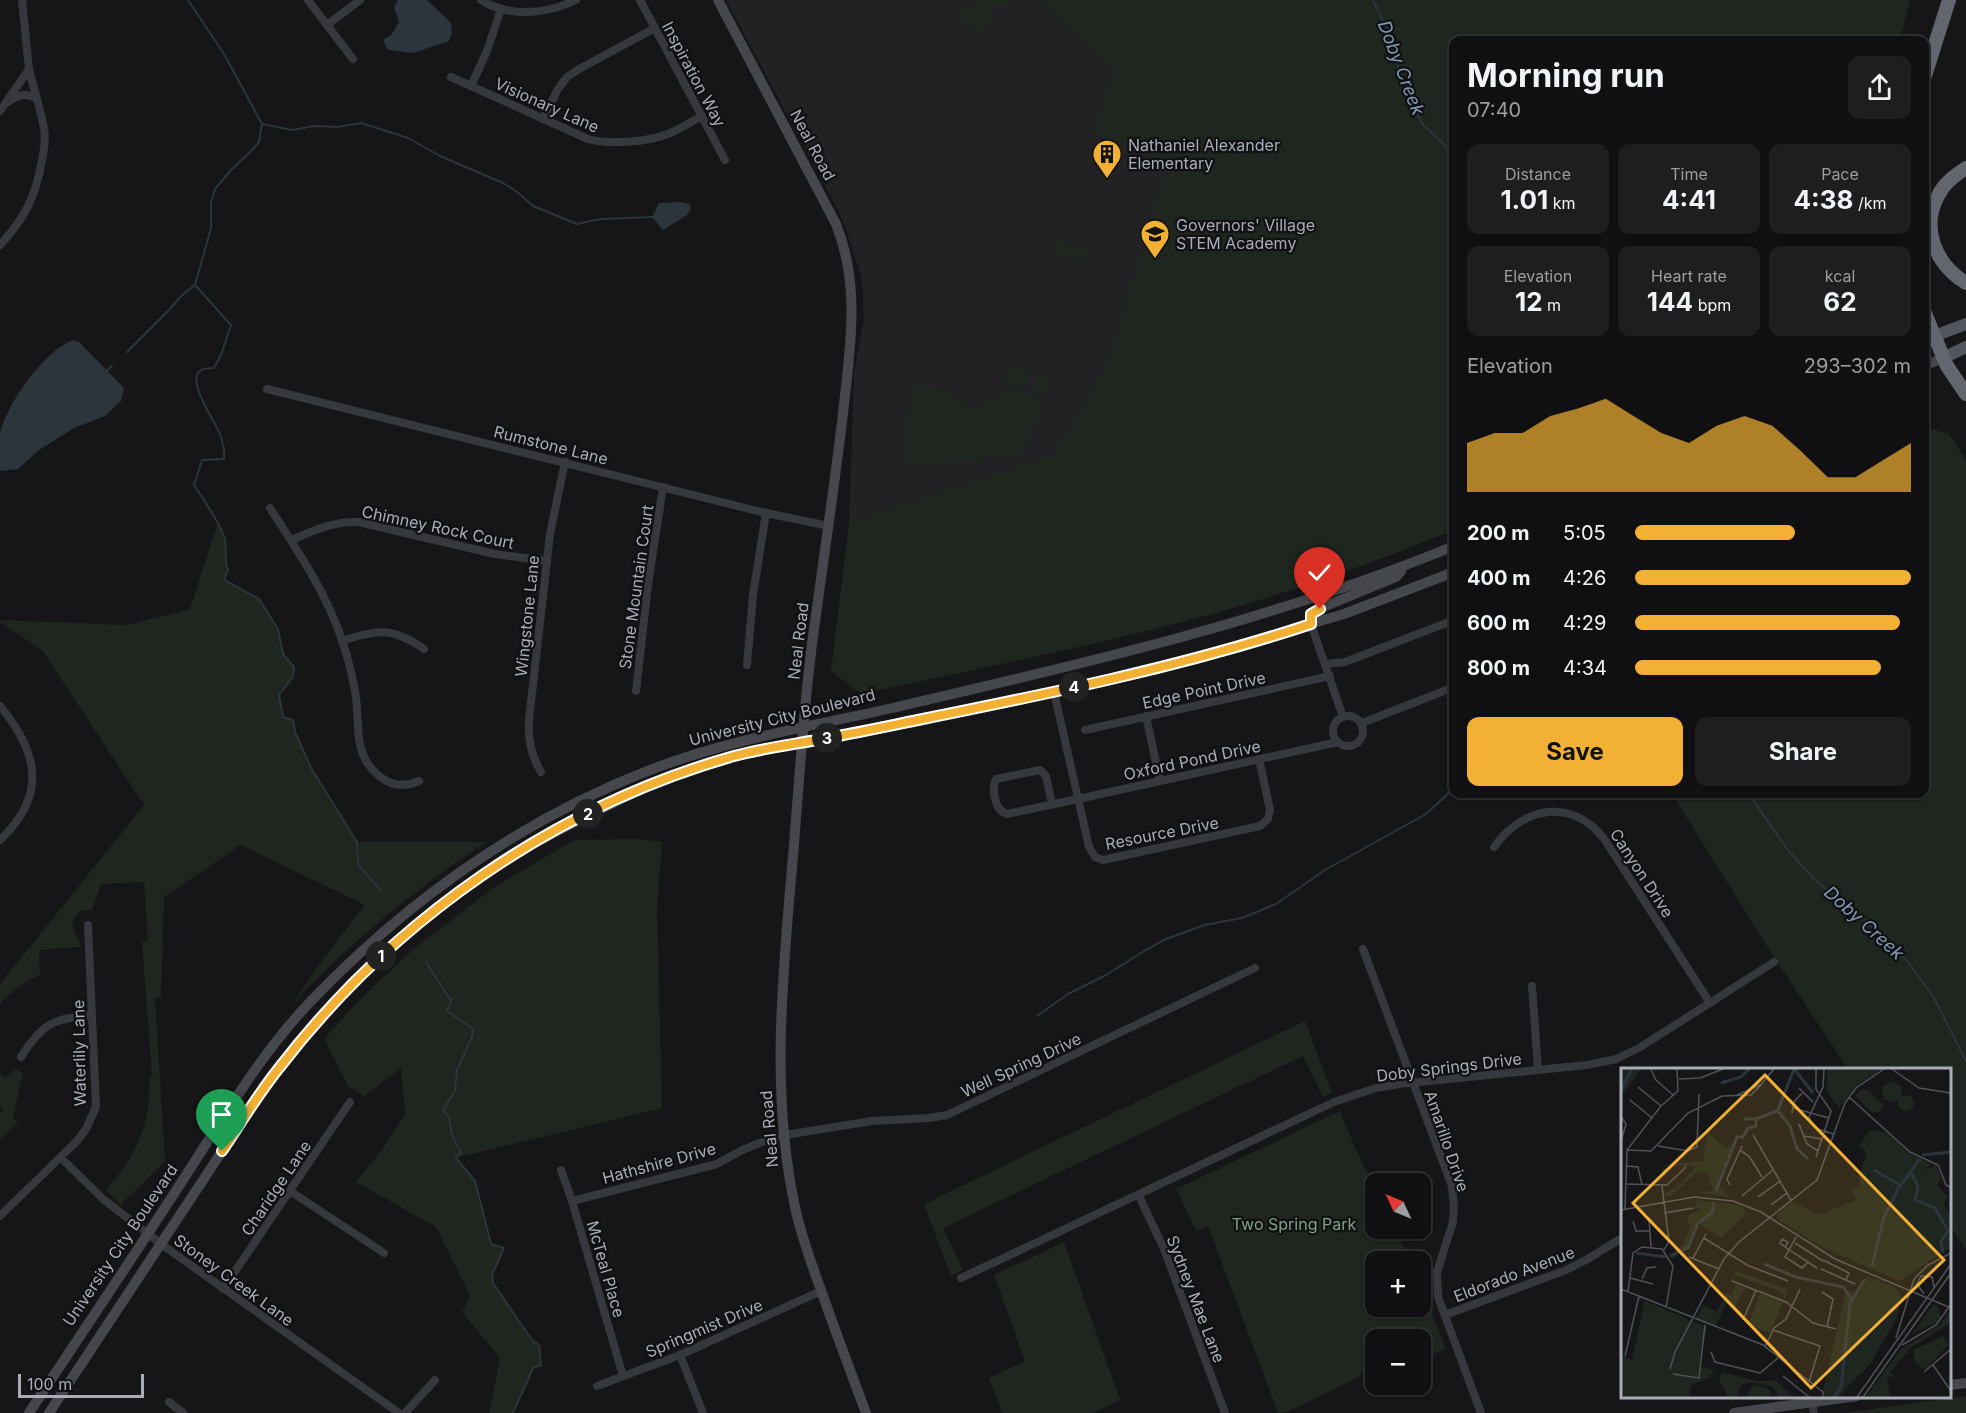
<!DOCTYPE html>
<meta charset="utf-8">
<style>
:root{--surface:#101012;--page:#1e1e20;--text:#f1f3f6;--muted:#9c9d9f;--line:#303032;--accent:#f2b134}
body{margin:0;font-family:Inter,sans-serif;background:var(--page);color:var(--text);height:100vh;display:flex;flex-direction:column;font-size:22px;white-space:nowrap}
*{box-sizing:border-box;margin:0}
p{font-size:20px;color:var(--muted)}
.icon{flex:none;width:33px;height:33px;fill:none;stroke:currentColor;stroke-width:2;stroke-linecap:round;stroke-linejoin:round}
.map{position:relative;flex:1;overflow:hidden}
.drawer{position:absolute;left:1449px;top:36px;width:480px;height:762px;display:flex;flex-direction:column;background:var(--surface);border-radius:12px;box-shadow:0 2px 4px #0004,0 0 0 2px var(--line)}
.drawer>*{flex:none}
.needle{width:39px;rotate:314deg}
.controls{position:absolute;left:1365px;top:1173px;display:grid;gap:12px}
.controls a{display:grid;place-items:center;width:66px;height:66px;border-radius:12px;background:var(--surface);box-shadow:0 2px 4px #0004,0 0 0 2px var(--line);font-size:30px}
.scale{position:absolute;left:18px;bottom:15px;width:126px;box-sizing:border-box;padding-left:6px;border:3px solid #a8adb8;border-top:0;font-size:16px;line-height:21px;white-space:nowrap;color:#a8adb8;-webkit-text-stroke:4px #111113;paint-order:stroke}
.pin{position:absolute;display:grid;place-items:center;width:51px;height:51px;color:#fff;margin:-62px -26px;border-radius:50% 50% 50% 0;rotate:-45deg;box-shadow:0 0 6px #0007}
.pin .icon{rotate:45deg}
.km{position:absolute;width:30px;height:30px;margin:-15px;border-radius:50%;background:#222;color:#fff;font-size:16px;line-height:30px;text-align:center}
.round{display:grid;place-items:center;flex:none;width:63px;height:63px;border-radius:12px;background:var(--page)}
.headline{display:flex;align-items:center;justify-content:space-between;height:102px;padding:0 18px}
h1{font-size:33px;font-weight:700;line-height:45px}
.metrics{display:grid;grid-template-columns:repeat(3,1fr);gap:9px;height:102px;padding:6px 18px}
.metrics div{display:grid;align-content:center;border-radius:12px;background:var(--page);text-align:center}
.metrics b{font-size:26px;font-weight:700}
.metrics small{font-size:16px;font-weight:400}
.metrics p{font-size:16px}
.chart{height:168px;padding:12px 18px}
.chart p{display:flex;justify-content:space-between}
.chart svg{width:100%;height:108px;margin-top:6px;fill:var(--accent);opacity:.7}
.primary-button{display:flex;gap:12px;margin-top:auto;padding:12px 18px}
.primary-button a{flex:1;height:69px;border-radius:12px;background:var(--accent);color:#111;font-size:24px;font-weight:700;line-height:69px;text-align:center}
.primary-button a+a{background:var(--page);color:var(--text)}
ul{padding:0 18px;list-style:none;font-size:20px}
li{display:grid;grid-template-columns:96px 72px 1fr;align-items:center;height:45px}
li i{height:15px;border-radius:8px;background:var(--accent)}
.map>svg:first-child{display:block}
.built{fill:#222225}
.green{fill:#1e261f}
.water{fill:#2c353c}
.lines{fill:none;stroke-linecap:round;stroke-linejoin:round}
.stream{stroke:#2c353c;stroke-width:2}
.street{stroke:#37383d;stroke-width:8}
.secondary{stroke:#45474d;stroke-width:10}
.primary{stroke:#53555c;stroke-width:12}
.highway{stroke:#63666e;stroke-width:14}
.route-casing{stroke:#fff;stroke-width:12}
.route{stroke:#f2b134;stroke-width:8}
.labels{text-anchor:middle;stroke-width:4.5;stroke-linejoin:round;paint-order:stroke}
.street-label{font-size:16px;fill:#a8adb8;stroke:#111113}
.poi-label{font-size:16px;fill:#a8adb8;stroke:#111113;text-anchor:start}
.park-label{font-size:16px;fill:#7fa381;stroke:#111113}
.water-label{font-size:18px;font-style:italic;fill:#7f9bb3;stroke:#111113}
.inset-river{fill:none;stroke:#2c353c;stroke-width:3}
.inset-road{fill:none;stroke:#505258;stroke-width:1.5}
.view{fill:#f2b134;fill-opacity:0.15;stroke:#f2b134;stroke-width:3}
.inset-edge{fill:none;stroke:#a8adb8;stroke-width:3}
</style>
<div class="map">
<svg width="1966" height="1413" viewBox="0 0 1966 1413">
<rect width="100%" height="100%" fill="#161618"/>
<polygon class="built" points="726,0 1349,0 1453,355 849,523 854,374 864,319 862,280 846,229 838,210"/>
<g class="green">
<polygon points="985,0 1010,0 1003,7 998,3 989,13 994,18 979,34 964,21 960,11"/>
<path d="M1039,0H1910L1900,40H1454L1453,530C1357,570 1257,604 1155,629C1057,653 959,673 861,694L831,671L849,523L1054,455L1107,368L1169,165L1094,134L1116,71Z"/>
<polygon points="1056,241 1089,251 1086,261 1053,252"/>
<path d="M1014,365C1022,366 1030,372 1030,381L1026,387L1004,381L1006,373L1010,372Z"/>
<circle cx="1042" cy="383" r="9"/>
<path d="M911,385C936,384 954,393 971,410L1007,389L1039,397L1042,404L1019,457H989L979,461L912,465L907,460Z"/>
<polygon points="1925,427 1949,434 1966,460 1966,1250 1950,1225 1950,1070 1848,1069 1770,951 1672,794 1924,794"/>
<path d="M218,522L225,539V561L228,570L225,580L259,599L278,629L283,654L294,667L293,677L279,695L283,716L293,720C302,765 333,804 357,842H486C415,889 349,943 291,1006L326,955L365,905L241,845L164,897L161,997L155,998L165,1162L120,1205L106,1190C137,1155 151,1124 149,1076H152L142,942L148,941L144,882L101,884L92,910L80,911L72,922C73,932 79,937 81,947L39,950L40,975C25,981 11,991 0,1004V984L144,805L42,650L0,622V620L127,625L190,609Z"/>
<polygon points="640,839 662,842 657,908 662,1108 455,1158 475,1181 491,1244 504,1248 492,1275 493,1283 531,1340 539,1345 541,1365 533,1368 513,1413 489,1413 500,1358 462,1312 470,1296 436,1227 356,1182 381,1151 405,1114 401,1068 363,1097 356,1090 349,1088 324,1039 359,1000 416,947 493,888 574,840"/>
<polygon points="1305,1021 1332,1093 1323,1097 1303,1056 943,1228 963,1270 951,1276 924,1204"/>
<polygon points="16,1069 23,1073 13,1117 18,1123 0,1140 0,1113 3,1110 0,1105 0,1073 5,1077"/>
<polygon points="1340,1111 1357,1152 1375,1190 1376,1228 1394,1229 1411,1261 1376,1262 1376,1306 1420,1306 1421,1283 1446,1349 1421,1359 1420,1340 1376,1340 1375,1359 1357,1378 1287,1412 1278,1413 1208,1226 1196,1231 1176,1189"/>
<polygon points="1064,1242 1120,1400 1092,1413 1002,1413 989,1378 1025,1361 994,1275"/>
<polygon points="1966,1396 1966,1413 1843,1413"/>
</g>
<g class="water">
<polygon points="398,0 427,0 451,23 452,32 449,41 413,53 388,50 383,40 392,34 399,22 394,7"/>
<polygon points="680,202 689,204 691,208 687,215 663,230 652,217 659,203"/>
<path d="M73,340L79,342L124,388L121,401L105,416L74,428L39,450L18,469L0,471C0,459 0,445 0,434C7,403 44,351 73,340Z"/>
</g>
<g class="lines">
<g class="stream">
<polyline points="1373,0 1391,37 1394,56 1411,102 1423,125 1445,145 1454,162"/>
<polyline points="262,124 292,130 314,126 337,127 361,123 408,138 440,156 503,183 516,191 533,206 577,224 600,219 653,217"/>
<path d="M195,285L231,325L221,355L214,368C210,368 203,368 200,371C187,382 214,420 219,432C222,440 225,451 224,459L202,460L194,485C204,501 217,518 224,536C228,547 223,558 228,570L224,580L259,599L278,629L283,654L294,667L293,677L279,695L283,717L293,720L295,732L311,768L357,842L358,864L380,890"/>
<polyline points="127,352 171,308 181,296 195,285 211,228 211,203 215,189 231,170 253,149 259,142 262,124 224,54 188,0"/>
<polyline points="105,372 112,366"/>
<polyline points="1749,794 1787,849 1814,879 1879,932 1908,962 1934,998 1966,1061"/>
<polyline points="426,962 449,998 452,999 447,1011 473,1029 472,1037 457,1070 455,1091 443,1110 449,1117 452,1135 461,1153 455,1157 475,1181 491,1244 504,1248 492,1275 493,1283 532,1340 539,1345 541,1365 533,1368 513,1413"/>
<polyline points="1037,1016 1068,994 1106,975 1146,950 1166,939 1205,925 1242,918 1276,904 1325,870 1426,814 1454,788"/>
</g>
<g class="street">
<polyline points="22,0 29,69"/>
<polyline points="308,0 353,59"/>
<path d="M481,0C510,18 547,14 576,0"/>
<polyline points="640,0 725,160"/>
<polyline points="327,25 360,0"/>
<path d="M451,77L588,139C609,145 647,142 668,134C680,129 691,122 702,116"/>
<polyline points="471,86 487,51 501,9"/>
<path d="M8,102C18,95 26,92 37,99"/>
<path d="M0,111L29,69C34,89 40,108 44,128C46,138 44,150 42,160C36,196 25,218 0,245"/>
<polyline points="543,119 558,89 567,77 579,69 655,28"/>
<polyline points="267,389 766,513 829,526"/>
<path d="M270,508C297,550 326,592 342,640C348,658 353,678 356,697C359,719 355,745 368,764C381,782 398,790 419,781"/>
<path d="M291,540C313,531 334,521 358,522L495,554L547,561"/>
<polyline points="1311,624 1343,717"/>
<path d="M342,641C377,629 393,627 424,649"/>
<polyline points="1325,664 1345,662 1454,620"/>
<polyline points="747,665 753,595 766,513"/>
<polyline points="636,691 648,585 663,487"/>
<polyline points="1054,692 1089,847 1095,857 1103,860 1260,826 1268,819 1270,810 1259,759"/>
<path d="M0,706C38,752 48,795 0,840"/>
<polyline points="1146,716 1160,781"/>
<circle cx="1348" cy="731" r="15"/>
<polyline points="1362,723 1454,687"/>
<polyline points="1085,730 1330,676"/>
<path d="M541,772C531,755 528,740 529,720L550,534L565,462"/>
<path d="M1052,804L1046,776L1040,770L996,779C991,789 995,811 1007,814L1078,799L1338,742"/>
<path d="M1494,847C1524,805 1573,798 1605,840L1710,1003"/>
<polyline points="1363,949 1452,1186 1454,1207 1453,1222 1437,1272 1438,1297 1481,1413"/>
<polyline points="1532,986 1538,1070"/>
<path d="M21,1057C42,1024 53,1018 92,1015"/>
<polyline points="61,1158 103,1199 161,1244 399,1413"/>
<polyline points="561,1170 572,1201 623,1376"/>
<polyline points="290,1191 384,1253"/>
<polyline points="1139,1196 1164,1249 1225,1413"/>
<polyline points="572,1201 717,1164 740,1151 767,1140 785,1135 872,1121 929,1118 947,1115 1255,968"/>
<polyline points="0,1216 77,1141 86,1129 96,1107 88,925"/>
<polyline points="961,1278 1334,1102 1376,1088 1399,1084 1587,1065 1616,1059 1639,1048 1774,962"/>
<polyline points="223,1289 350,1102"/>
<polyline points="1445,1315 1566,1270 1586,1260 1622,1238"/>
<polyline points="680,1355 703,1413"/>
<polyline points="597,1386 680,1355 821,1291"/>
<polyline points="169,1402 183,1413"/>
<polyline points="1812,1402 1814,1413"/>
<polyline points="405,1413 435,1380"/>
</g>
<g class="secondary">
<path d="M718,0L836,224C862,288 849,355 842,422C833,496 822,570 812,644C803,714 799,785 793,856C783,973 770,1090 795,1207C801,1236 812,1265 822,1293C836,1333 851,1373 866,1413"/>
<polyline points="1924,340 1934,336"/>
<polyline points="1924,366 1943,358"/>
<polyline points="1311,624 1310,618 1316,610 1396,577 1401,571"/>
<polyline points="1950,1385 1966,1383"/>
<path d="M29,1413C79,1337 130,1262 179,1186C221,1122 259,1055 312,1000C408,900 521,820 650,770C730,739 814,726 897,707C1086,663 1274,620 1454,546"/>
<polyline points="49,1413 254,1103 299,1043 357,979 394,944 457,893 521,849 625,797 660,781 735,756 1054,692 1192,659 1344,614 1454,572"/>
<polyline points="1734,1413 1857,1396"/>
</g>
<g class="primary">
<polyline points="1934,336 1966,324"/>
<polyline points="1943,358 1966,347"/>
</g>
<g class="highway">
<polyline points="1924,79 1949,0"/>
<path d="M1966,168C1956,175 1945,182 1939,194C1920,227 1935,264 1966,283"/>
<polyline points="1924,311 1947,366 1966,394"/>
</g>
</g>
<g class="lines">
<g class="route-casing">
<path id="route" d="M222,1151C241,1123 258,1094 279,1068C393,920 554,807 734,756C764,748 796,744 827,738C856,733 884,727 913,721C1047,694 1181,667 1311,624V614L1320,609"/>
</g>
<use href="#route" class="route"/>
</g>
<defs>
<g id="building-pin" transform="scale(1.5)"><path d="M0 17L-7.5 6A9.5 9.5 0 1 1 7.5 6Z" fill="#f2b134" stroke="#111113"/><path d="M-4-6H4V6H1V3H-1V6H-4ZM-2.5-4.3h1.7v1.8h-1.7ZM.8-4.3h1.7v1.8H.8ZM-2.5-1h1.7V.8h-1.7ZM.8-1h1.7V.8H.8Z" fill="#111"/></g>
<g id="school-pin" transform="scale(1.5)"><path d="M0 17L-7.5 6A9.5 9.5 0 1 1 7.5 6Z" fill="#f2b134" stroke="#111113"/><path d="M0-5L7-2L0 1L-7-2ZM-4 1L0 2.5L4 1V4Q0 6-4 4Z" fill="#111"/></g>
</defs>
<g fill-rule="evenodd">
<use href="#building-pin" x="1107" y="154"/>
<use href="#school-pin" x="1155" y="234"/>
</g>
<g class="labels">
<g class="street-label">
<text transform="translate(694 74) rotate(62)" y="6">Inspiration Way</text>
<text transform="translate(547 105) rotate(24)" y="6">Visionary Lane</text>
<text transform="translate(813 145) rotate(62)" y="6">Neal Road</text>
<text transform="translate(551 445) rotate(14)" y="6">Rumstone Lane</text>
<text transform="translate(438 527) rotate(12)" y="6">Chimney Rock Court</text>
<text transform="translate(636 587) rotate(-82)" y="6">Stone Mountain Court</text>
<text transform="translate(527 616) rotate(-84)" y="6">Wingstone Lane</text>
<text transform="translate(798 641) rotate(-83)" y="6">Neal Road</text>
<text transform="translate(1204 690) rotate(-12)" y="6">Edge Point Drive</text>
<text transform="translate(782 717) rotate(-14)" y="6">University City Boulevard</text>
<text transform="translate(1192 760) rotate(-12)" y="6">Oxford Pond Drive</text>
<text transform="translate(1162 833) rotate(-11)" y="6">Resource Drive</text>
<text transform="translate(1642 873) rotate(57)" y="6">Canyon Drive</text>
<text transform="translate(79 1053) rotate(-91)" y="6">Waterlily Lane</text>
<text transform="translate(1021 1065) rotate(-25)" y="6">Well Spring Drive</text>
<text transform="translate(1449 1067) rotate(-7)" y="6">Doby Springs Drive</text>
<text transform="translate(769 1129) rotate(-95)" y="6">Neal Road</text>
<text transform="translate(1447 1141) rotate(71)" y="6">Amarillo Drive</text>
<text transform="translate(659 1163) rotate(-15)" y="6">Hathshire Drive</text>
<text transform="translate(276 1188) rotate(-56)" y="6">Charidge Lane</text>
<text transform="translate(120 1245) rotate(-56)" y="6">University City Boulevard</text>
<text transform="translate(606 1269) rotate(74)" y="6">McTeal Place</text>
<text transform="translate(1514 1274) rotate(-21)" y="6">Eldorado Avenue</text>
<text transform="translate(234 1280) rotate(36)" y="6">Stoney Creek Lane</text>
<text transform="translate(1196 1299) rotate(69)" y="6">Sydney Mae Lane</text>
<text transform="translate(704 1328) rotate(-23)" y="6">Springmist Drive</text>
</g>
<g class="poi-label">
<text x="1128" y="151">Nathaniel Alexander<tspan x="1128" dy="18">Elementary</tspan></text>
<text x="1176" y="231">Governors' Village<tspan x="1176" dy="18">STEM Academy</tspan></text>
</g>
<g class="park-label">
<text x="1294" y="1230">Two Spring Park</text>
</g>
<g class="water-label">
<text transform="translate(1401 68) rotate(69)" y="6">Doby Creek</text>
<text transform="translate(1864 923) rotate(42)" y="6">Doby Creek</text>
</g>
</g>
<g transform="translate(1621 1068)">
<rect width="330" height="330" fill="#161618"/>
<path d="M0,1H20L2,26L0,24ZM206,1H261L234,19L218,41L206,23ZM261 24a10 10 0 1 1 20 0a10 10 0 1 1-20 0ZM239,22H247L263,38L259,44H251L234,28ZM277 35a8 8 0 1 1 16 0a8 8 0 1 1-16 0ZM249,62L266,65L289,86L311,96L302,103L315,97L320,112L316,116L327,129L322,135L329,145L327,149L330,146V179L278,213L201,179L157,151V146L172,134L198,147L235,132L231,122L239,118V105L246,85L238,78ZM86,63L104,80L115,75L98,117L109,129L76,125L92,123L87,106L75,104L50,128L42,127L57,118L74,100L70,97L63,100L59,97L44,98L46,106L40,110H28L40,108L43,97L82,93ZM76,132L118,137L125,145L100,170L77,155L67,180L51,191L48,186L62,177L69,159L66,148L80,142L74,140ZM115,203L167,222L163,231V225L115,207L111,212ZM246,208L275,220L281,229L276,250L250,295L217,329H204L202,322L225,222L238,227ZM115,216L124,220L114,239L105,236L94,259L75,251L82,237L96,243L105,225L110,227ZM139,225L162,234L149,265L128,256ZM24,233L86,259L78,298L93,302L89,309L71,317L68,329H0V286L11,292ZM316,237L320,248L316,254L292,265L311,238ZM330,242L328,256L289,280L270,304L273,308L266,310L269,329H245L280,281L318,258ZM322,268L328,276L304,302L294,294L292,282ZM101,304L136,313L155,312L171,329H154L158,328L150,318L129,314L120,318L116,329H107L98,312ZM132,316L149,322L150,329H126Z" fill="#1e261f"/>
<path class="inset-river" d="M173,1L192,25M100,15L120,9L128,1M0,22L11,1M157,42L173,1M157,43L169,58L176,81L187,91M123,51H135L156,43M301,87L330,84M253,102L279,117M290,105L297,118L294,132L314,140L327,163L320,173L322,185M95,123L116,69H122L127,60L135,58V51M15,185L45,189M49,188L67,180L77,155L91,145L93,134M143,196L175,209L222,219L231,232M251,198L263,149L277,121L299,91M213,329L220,320L229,235L244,211"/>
<path class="inset-road" d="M195,1V21L210,43L195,89M203,1L202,19L188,49L194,60L212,66M271,1L298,20L330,25M30,2L35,12L52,27M58,11L79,10L102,1M141,15L153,1M17,19L40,38M178,20L192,34M228,29L289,84L317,97L325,117L330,120M9,32L31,50M172,40L208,50M171,45L173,34L181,25M0,48L5,56L0,73M178,56L186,76L197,83M132,67L170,132M183,68L201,71M37,78L67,83L76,79L78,26M6,82L30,83L67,45L101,28L130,27L141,16L116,27M120,83L128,88L141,109M5,98L17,99L21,117M4,116L46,117L65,99M109,117L106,111L121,78M41,118L48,173L43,182M121,128L152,102M137,129L159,113M150,137L166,125M4,141L6,82L40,38L57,23L56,1M0,142L73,129L112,133L140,144L214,191L330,240M43,145L73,140M28,150L30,179M12,153L15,163H29M175,169L164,189L181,200L187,194M83,170L126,197L167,213M174,175L202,193M164,179L167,174L161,171L159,175L164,179L167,181L196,200M68,189L98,201M72,190L85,166M202,192L228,205L225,212M200,201L234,216M9,210L32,216M21,211L26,200L35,199M111,213L165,234L192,255L215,261M0,221L142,277L202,324V329M7,224L12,185L21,179L41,181L52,198L45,240M201,224L212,231L206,259M303,226L296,216L300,208L311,209L313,219M122,252L135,222M152,262L199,278L188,314M275,270L293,211L307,197L330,185M281,277L315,257L330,236M144,279L153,260L165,251L179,221M90,284L94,294L139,305L157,290M4,288L18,228M312,297L330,323M49,301L54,284L103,191L118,174L196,112L224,35L235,20L263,1M303,304L330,281M52,306L78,310L84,257M162,308L188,329M236,329L330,196M242,329L330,205"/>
<path class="view" d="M144,7L323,192L190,320L12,135Z"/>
<rect width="330" height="330" class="inset-edge"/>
</g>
</svg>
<div class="controls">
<a><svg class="needle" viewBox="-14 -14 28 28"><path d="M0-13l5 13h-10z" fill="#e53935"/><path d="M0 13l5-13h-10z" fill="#9c9d9f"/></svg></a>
<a>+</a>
<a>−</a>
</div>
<div class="scale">100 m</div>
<div class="pin" style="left:222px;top:1151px;background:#1e9e55"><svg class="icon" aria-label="arrive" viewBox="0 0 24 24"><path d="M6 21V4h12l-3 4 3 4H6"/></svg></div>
<div class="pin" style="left:1320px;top:609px;background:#d93025"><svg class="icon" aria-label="check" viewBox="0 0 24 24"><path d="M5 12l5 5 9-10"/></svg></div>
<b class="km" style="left:381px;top:956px">1</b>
<b class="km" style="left:588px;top:814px">2</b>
<b class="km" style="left:827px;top:738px">3</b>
<b class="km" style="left:1074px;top:687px">4</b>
<section class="drawer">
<div class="headline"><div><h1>Morning run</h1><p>07:40</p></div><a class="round"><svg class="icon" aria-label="share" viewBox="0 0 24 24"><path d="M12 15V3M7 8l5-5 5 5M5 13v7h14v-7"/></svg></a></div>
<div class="metrics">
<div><p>Distance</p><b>1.01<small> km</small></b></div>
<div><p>Time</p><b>4:41</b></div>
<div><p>Pace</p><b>4:38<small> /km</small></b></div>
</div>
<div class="metrics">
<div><p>Elevation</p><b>12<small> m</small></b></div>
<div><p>Heart rate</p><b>144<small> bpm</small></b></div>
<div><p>kcal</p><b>62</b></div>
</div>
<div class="chart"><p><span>Elevation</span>293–302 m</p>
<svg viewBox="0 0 160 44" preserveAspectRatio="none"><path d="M0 44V24L10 20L20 20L30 13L40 10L50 6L60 13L70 20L80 24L90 17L100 13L110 17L120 27L130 38L140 38L150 31L160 24V44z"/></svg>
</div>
<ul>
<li><b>200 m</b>5:05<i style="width:58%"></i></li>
<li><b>400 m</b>4:26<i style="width:100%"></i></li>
<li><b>600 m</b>4:29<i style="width:96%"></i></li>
<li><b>800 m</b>4:34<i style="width:89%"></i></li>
</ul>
<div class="primary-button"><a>Save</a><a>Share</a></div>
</section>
</div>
